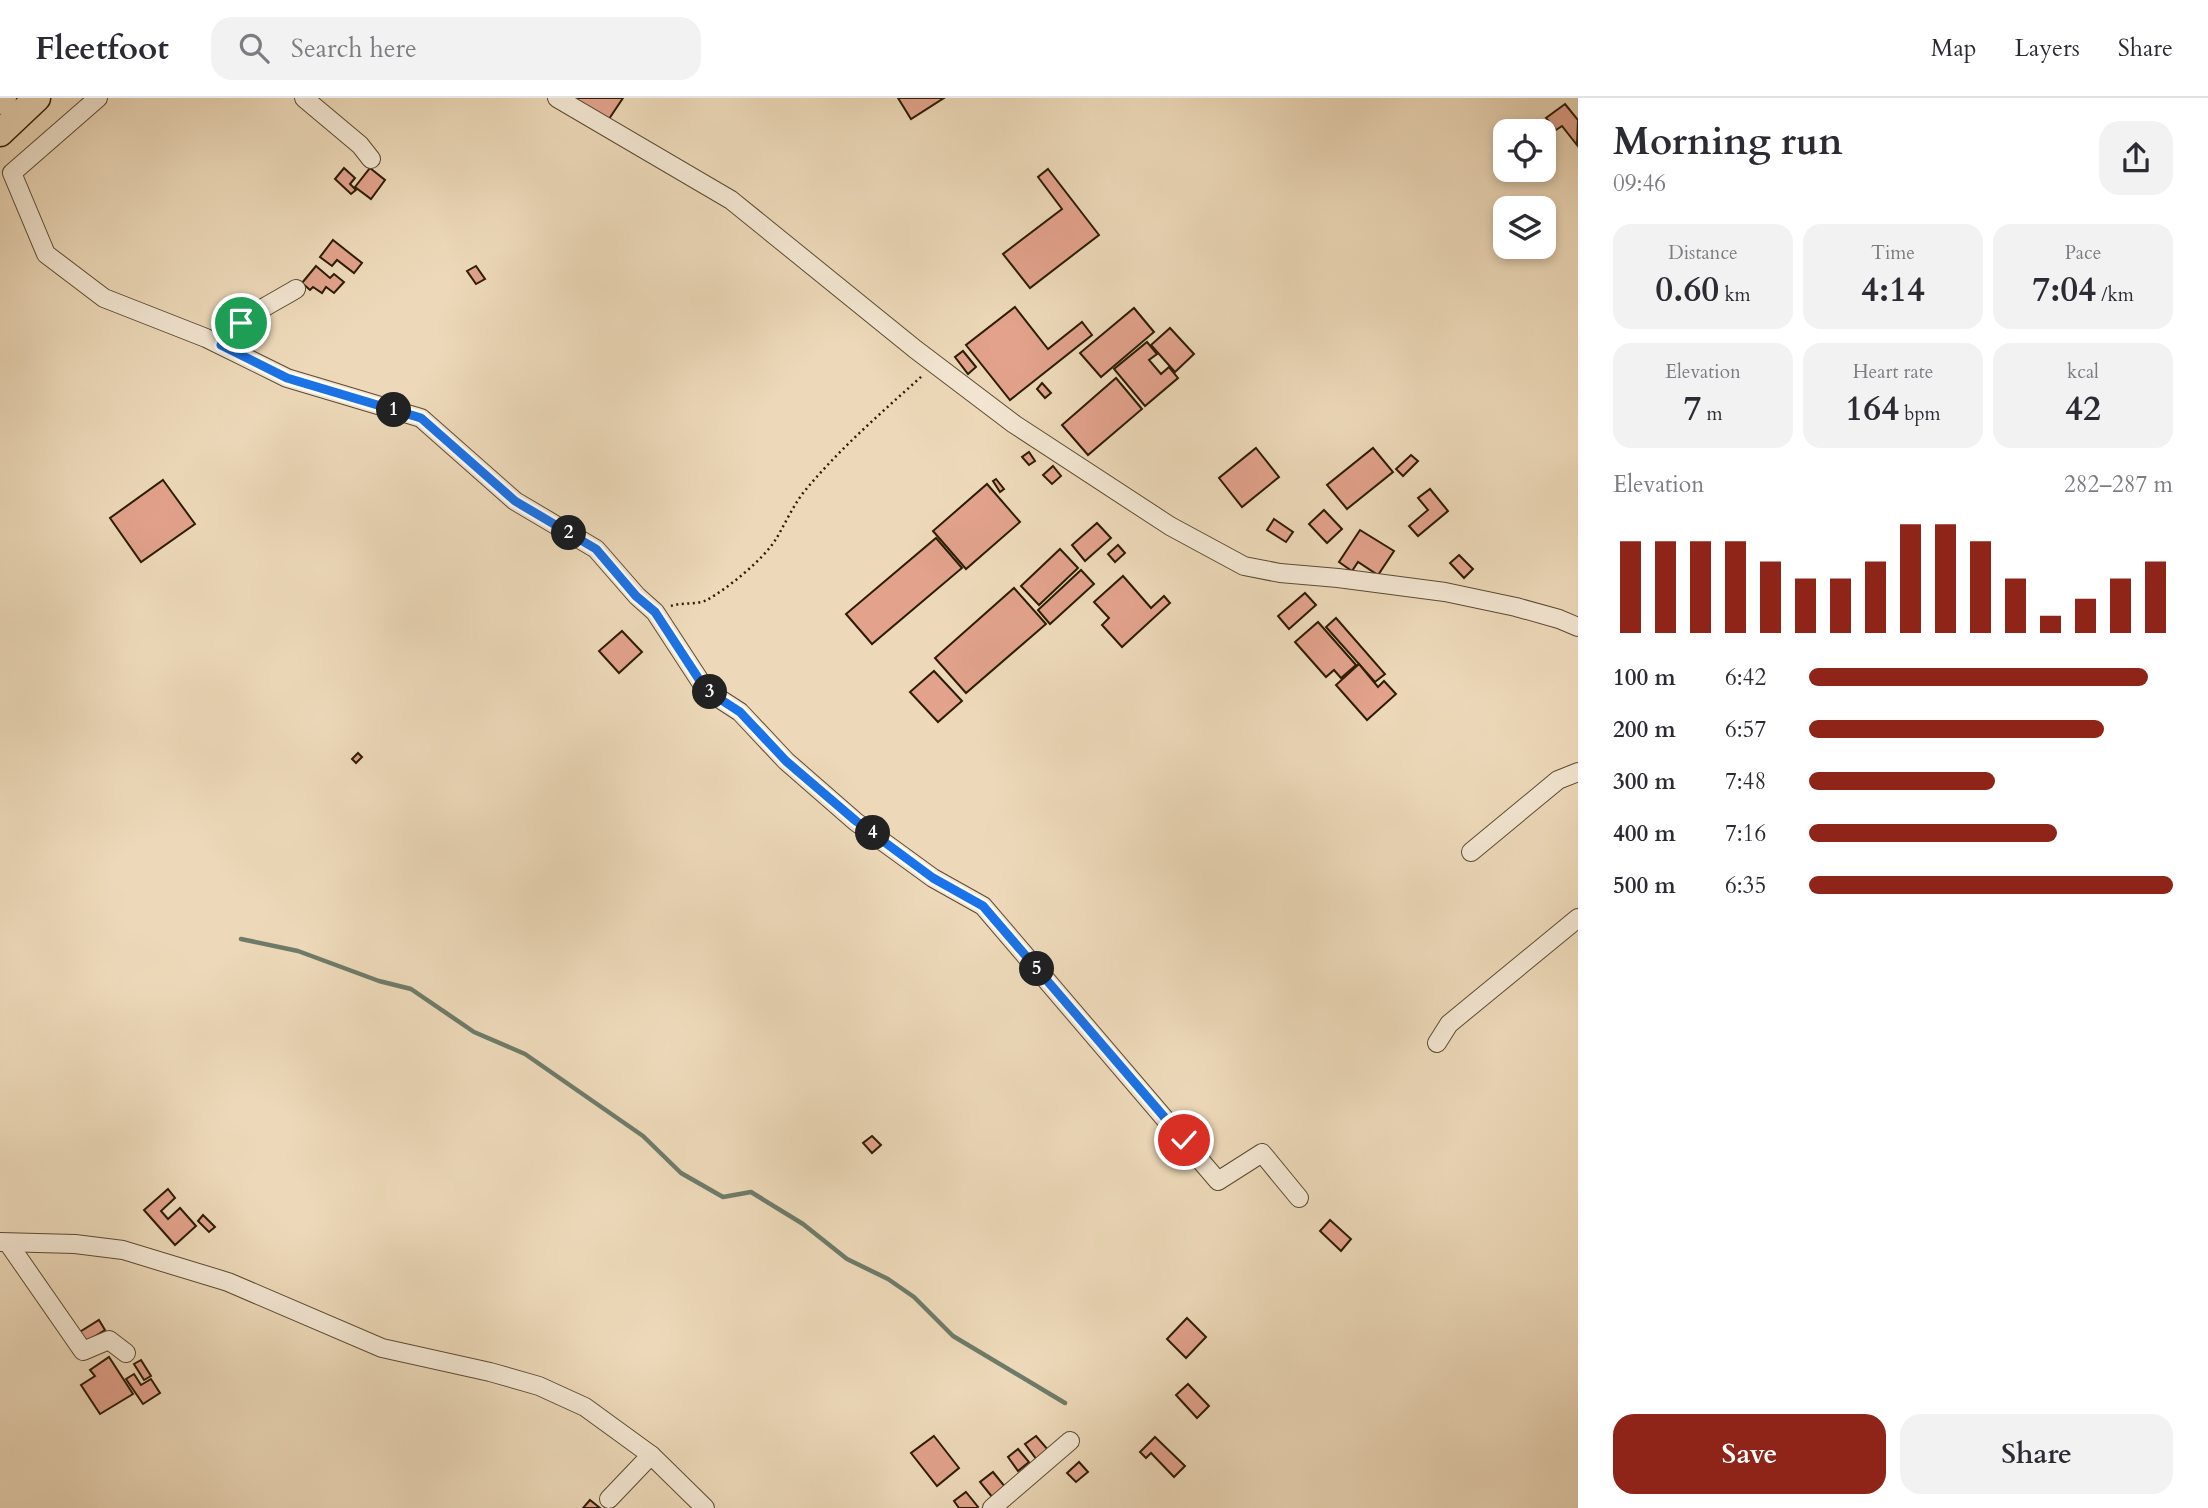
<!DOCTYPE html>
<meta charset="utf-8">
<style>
:root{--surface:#fff;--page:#f2f2f3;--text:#2b2b33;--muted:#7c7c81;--line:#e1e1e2;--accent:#8f2418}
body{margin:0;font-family:Cardo,serif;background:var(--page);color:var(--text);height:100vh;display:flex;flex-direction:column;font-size:26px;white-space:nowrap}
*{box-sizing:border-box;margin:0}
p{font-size:23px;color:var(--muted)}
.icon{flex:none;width:38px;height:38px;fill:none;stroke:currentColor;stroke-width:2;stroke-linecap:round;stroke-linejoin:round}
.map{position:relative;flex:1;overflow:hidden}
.side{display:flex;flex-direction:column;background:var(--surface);width:630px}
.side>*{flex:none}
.controls{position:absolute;left:1493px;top:21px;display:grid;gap:14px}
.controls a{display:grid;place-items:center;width:63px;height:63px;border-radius:14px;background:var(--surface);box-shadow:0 4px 10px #0003;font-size:35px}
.pin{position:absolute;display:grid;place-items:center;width:60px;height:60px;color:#fff;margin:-30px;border:4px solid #fff;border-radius:50%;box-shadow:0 2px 7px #0007}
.km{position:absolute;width:35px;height:35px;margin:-18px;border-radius:50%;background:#222;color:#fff;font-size:19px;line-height:35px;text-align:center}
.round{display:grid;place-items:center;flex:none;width:74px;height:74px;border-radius:21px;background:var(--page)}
.headline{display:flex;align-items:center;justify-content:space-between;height:119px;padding:0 35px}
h1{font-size:38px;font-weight:700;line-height:52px}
.figures{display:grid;grid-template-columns:repeat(3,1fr);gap:10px;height:119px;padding:7px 35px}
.figures div{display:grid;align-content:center;border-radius:18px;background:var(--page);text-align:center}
.figures b{font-size:35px;font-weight:700}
.figures small{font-size:19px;font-weight:400}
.figures p{font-size:19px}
.chart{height:196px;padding:14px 35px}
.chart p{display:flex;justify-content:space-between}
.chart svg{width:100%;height:126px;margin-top:7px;stroke:var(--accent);stroke-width:6}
.action{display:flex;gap:14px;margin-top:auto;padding:14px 35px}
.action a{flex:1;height:80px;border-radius:21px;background:var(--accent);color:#fff;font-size:28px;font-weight:700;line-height:80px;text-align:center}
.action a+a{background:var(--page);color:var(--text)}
ul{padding:0 35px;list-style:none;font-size:23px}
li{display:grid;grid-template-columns:112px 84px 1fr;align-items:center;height:52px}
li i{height:18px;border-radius:9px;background:var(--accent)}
header{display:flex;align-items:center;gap:42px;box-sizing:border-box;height:98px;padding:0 35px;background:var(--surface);border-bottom:2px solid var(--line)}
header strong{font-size:33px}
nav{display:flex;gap:38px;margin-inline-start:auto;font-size:24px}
.search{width:490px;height:63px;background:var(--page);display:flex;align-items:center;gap:18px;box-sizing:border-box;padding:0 24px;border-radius:21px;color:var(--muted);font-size:26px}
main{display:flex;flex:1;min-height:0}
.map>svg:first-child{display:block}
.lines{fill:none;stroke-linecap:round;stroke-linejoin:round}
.stream{stroke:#6e7b69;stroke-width:4.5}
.building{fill:#e2a28c;stroke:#2c1c05;stroke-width:2}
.minor-casing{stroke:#5c4b32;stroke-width:20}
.highway-casing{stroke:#2c1c05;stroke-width:29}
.path{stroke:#2c1c05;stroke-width:2.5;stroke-dasharray:2 3.5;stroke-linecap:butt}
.minor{stroke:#f3e6d2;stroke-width:18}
.highway{stroke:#edd9b9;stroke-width:26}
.route-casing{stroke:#fff;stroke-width:14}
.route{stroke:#1a73e8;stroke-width:9}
</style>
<header>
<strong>Fleetfoot</strong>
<div class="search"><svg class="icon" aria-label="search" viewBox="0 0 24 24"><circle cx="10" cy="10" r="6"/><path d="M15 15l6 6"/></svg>Search here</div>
<nav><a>Map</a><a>Layers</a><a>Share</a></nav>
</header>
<main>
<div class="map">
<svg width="1578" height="1410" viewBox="0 0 1578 1410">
<rect width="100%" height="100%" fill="#edd9b9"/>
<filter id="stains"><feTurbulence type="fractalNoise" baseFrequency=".00286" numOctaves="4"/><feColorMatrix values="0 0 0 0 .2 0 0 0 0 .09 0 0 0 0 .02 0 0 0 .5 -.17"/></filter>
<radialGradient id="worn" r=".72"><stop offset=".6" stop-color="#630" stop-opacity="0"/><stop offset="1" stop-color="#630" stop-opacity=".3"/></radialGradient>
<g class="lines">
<polyline class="stream" points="241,841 298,853 379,883 411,891 474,934 525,956 643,1038 681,1075 723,1099 751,1094 803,1126 847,1161 888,1181 914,1199 953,1238 1065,1305"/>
</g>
<g class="building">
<polygon points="573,0 623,0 609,21"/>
<polygon points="898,0 944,0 911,21"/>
<polygon points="1565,6 1578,22 1577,47 1562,28 1556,32 1546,20"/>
<polygon points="344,70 355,80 350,86 356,92 351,96 335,81"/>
<polygon points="370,70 385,82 371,101 355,89"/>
<polygon points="1048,71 1099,137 1030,190 1003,156 1062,111 1038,79"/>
<polygon points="333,142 362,165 354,175 337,162 332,168 320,159"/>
<polygon points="316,168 330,180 334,176 344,184 334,195 326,189 322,195 313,189 310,192 302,185"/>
<polygon points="476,168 485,181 476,186 467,173"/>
<polygon points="1015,209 1048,251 1082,224 1092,237 1010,302 966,247"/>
<polygon points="1134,210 1154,234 1101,279 1080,255"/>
<polygon points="1170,230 1194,256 1175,274 1151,247"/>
<polygon points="1147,244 1157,256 1149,262 1161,276 1169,269 1178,280 1145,308 1114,271"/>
<polygon points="963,253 976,269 968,276 955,259"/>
<polygon points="1116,280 1142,311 1088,357 1062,327"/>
<polygon points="1042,285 1051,295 1045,300 1037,291"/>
<polygon points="1256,350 1279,379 1242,409 1219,380"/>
<polygon points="1373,350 1393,374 1347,411 1327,387"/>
<polygon points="1029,354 1035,363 1029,367 1022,359"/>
<polygon points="1411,357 1418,363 1403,378 1396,371"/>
<polygon points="1053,368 1061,378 1052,386 1043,377"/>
<polygon points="996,381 1004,391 1000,394 993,383"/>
<polygon points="163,382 195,426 141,464 110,420"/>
<polygon points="987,386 1020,424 966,471 933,433"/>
<polygon points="1430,391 1448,413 1418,438 1409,428 1428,412 1418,400"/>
<polygon points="1324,412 1342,431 1327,445 1309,426"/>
<polygon points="1274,421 1293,434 1286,444 1267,432"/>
<polygon points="1097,425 1111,440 1085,463 1072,447"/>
<polygon points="1360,432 1394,453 1378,477 1358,464 1352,473 1339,464"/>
<polygon points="936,440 962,470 872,546 846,516"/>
<polygon points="1118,447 1125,455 1115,464 1108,456"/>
<polygon points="1060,451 1078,470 1039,507 1021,488"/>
<polygon points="1459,457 1473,471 1464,480 1450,465"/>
<polygon points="1081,472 1094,486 1050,526 1038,512"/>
<polygon points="1123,478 1151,510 1164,498 1170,505 1122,549 1102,527 1109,520 1094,504"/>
<polygon points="1014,490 1046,526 966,595 935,560"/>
<polygon points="1305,495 1316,507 1289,531 1278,518"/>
<polygon points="1336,520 1385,576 1375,584 1326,529"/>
<polygon points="1318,524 1356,567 1341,580 1334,572 1326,579 1295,544"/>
<polygon points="622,533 642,554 619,575 599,553"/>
<polygon points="1359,566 1378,589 1384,583 1396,596 1367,622 1336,587"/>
<polygon points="934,573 962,603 938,624 910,594"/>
<polygon points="358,655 362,659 356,665 352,661"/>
<polygon points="872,1038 881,1047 872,1055 863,1045"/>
<polygon points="168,1091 175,1100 161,1113 168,1121 180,1110 196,1128 175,1147 144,1112"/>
<polygon points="203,1117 215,1129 209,1134 198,1123"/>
<polygon points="1330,1122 1351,1141 1341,1153 1320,1133"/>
<polygon points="1187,1220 1206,1239 1186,1260 1167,1241"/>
<polygon points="99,1222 105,1232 84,1245 78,1235"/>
<polygon points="109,1259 133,1296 100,1316 81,1287 95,1278 90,1272"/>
<polygon points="141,1262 151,1278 144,1282 134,1266"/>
<polygon points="134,1276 141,1287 151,1281 160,1295 143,1306 126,1281"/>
<polygon points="1188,1286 1209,1308 1197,1320 1176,1297"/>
<polygon points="934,1338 959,1370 937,1388 911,1355"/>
<polygon points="1036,1338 1049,1353 1037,1362 1025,1346"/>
<polygon points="1155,1339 1185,1368 1174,1379 1151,1355 1146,1360 1140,1354"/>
<polygon points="1018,1351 1029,1364 1018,1373 1008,1359"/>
<polygon points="1079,1364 1088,1374 1076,1384 1067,1375"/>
<polygon points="993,1374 1006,1390 993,1400 980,1384"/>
<polygon points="966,1394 978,1409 977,1410 959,1410 954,1403"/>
<polygon points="590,1402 600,1410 583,1410"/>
</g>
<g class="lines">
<g class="minor-casing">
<g id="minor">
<polyline points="98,0 12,75 46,156 104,200 206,240 287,280 421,320 515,403 596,451 637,498 655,514 706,592 740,614 786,663 856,724 933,780 983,808 1218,1083 1262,1055 1299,1100"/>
<polyline points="304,0 360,47 371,61"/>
<polyline points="557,0 731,102 915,251 1014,326 1170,428 1244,468 1280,475 1338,480 1445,494 1516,509 1559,521 1578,529"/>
<path d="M221,247C238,220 270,207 296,191"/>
<polyline points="1471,754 1558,682 1578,674"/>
<polyline points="1437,945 1449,926 1578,820"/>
<polyline points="0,1144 75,1146 123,1152 228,1184 382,1250 490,1274 539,1288 585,1309 651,1357 705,1410"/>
<polyline points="8,1145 83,1253 109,1242 126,1255"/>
<polyline points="609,1401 651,1357"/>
<polyline points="992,1410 1070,1343"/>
</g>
</g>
<g class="highway-casing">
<g id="highway">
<polyline points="0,3 3,0"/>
<polyline points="0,35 37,0"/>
</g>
</g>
<path class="path" d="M671,508C682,504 697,507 707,502C728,490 763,462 776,441C785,426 792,410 803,395C838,352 881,315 922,278"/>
<use href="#minor" class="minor"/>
<use href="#highway" class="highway"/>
</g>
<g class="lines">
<g class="route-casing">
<polyline id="route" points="241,225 228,237 221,247 287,280 421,320 515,403 596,451 636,498 655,514 706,592 740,614 786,663 856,723 933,780 983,808 1184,1042"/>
</g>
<use href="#route" class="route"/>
</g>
<rect width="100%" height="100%" filter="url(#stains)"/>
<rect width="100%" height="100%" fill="url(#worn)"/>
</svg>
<div class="controls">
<a><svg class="icon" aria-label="locate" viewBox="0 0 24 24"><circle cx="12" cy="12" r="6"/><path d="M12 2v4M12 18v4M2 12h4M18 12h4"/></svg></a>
<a><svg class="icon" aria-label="layers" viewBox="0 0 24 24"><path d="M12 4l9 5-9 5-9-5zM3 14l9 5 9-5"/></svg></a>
</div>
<div class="pin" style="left:241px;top:225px;background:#1e9e55"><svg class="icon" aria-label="arrive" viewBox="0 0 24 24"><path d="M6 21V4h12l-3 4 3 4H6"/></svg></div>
<div class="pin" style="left:1184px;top:1042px;background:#d93025"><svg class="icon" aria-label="check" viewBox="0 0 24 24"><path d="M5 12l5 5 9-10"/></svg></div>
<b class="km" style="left:394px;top:312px">1</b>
<b class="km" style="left:569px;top:435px">2</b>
<b class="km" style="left:710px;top:594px">3</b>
<b class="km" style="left:873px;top:735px">4</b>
<b class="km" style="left:1037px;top:871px">5</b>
</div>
<section class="side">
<div class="headline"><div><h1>Morning run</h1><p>09:46</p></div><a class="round"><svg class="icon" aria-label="share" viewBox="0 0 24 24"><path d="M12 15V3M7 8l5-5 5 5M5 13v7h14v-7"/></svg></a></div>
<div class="figures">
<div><p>Distance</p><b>0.60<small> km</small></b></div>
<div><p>Time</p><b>4:14</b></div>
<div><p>Pace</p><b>7:04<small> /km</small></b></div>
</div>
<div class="figures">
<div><p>Elevation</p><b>7<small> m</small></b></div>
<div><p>Heart rate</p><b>164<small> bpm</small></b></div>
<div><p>kcal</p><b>42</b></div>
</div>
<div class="chart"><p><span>Elevation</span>282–287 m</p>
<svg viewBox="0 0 160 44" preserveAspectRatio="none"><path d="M5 44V12M15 44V12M25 44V12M35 44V12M45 44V19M55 44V25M65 44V25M75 44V19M85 44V6M95 44V6M105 44V12M115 44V25M125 44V38M135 44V32M145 44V25M155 44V19"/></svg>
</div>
<ul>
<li><b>100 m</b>6:42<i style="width:93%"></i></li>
<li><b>200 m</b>6:57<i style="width:81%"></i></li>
<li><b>300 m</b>7:48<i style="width:51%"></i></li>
<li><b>400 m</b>7:16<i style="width:68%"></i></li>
<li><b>500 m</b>6:35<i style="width:100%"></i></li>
</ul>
<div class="action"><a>Save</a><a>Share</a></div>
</section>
</main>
